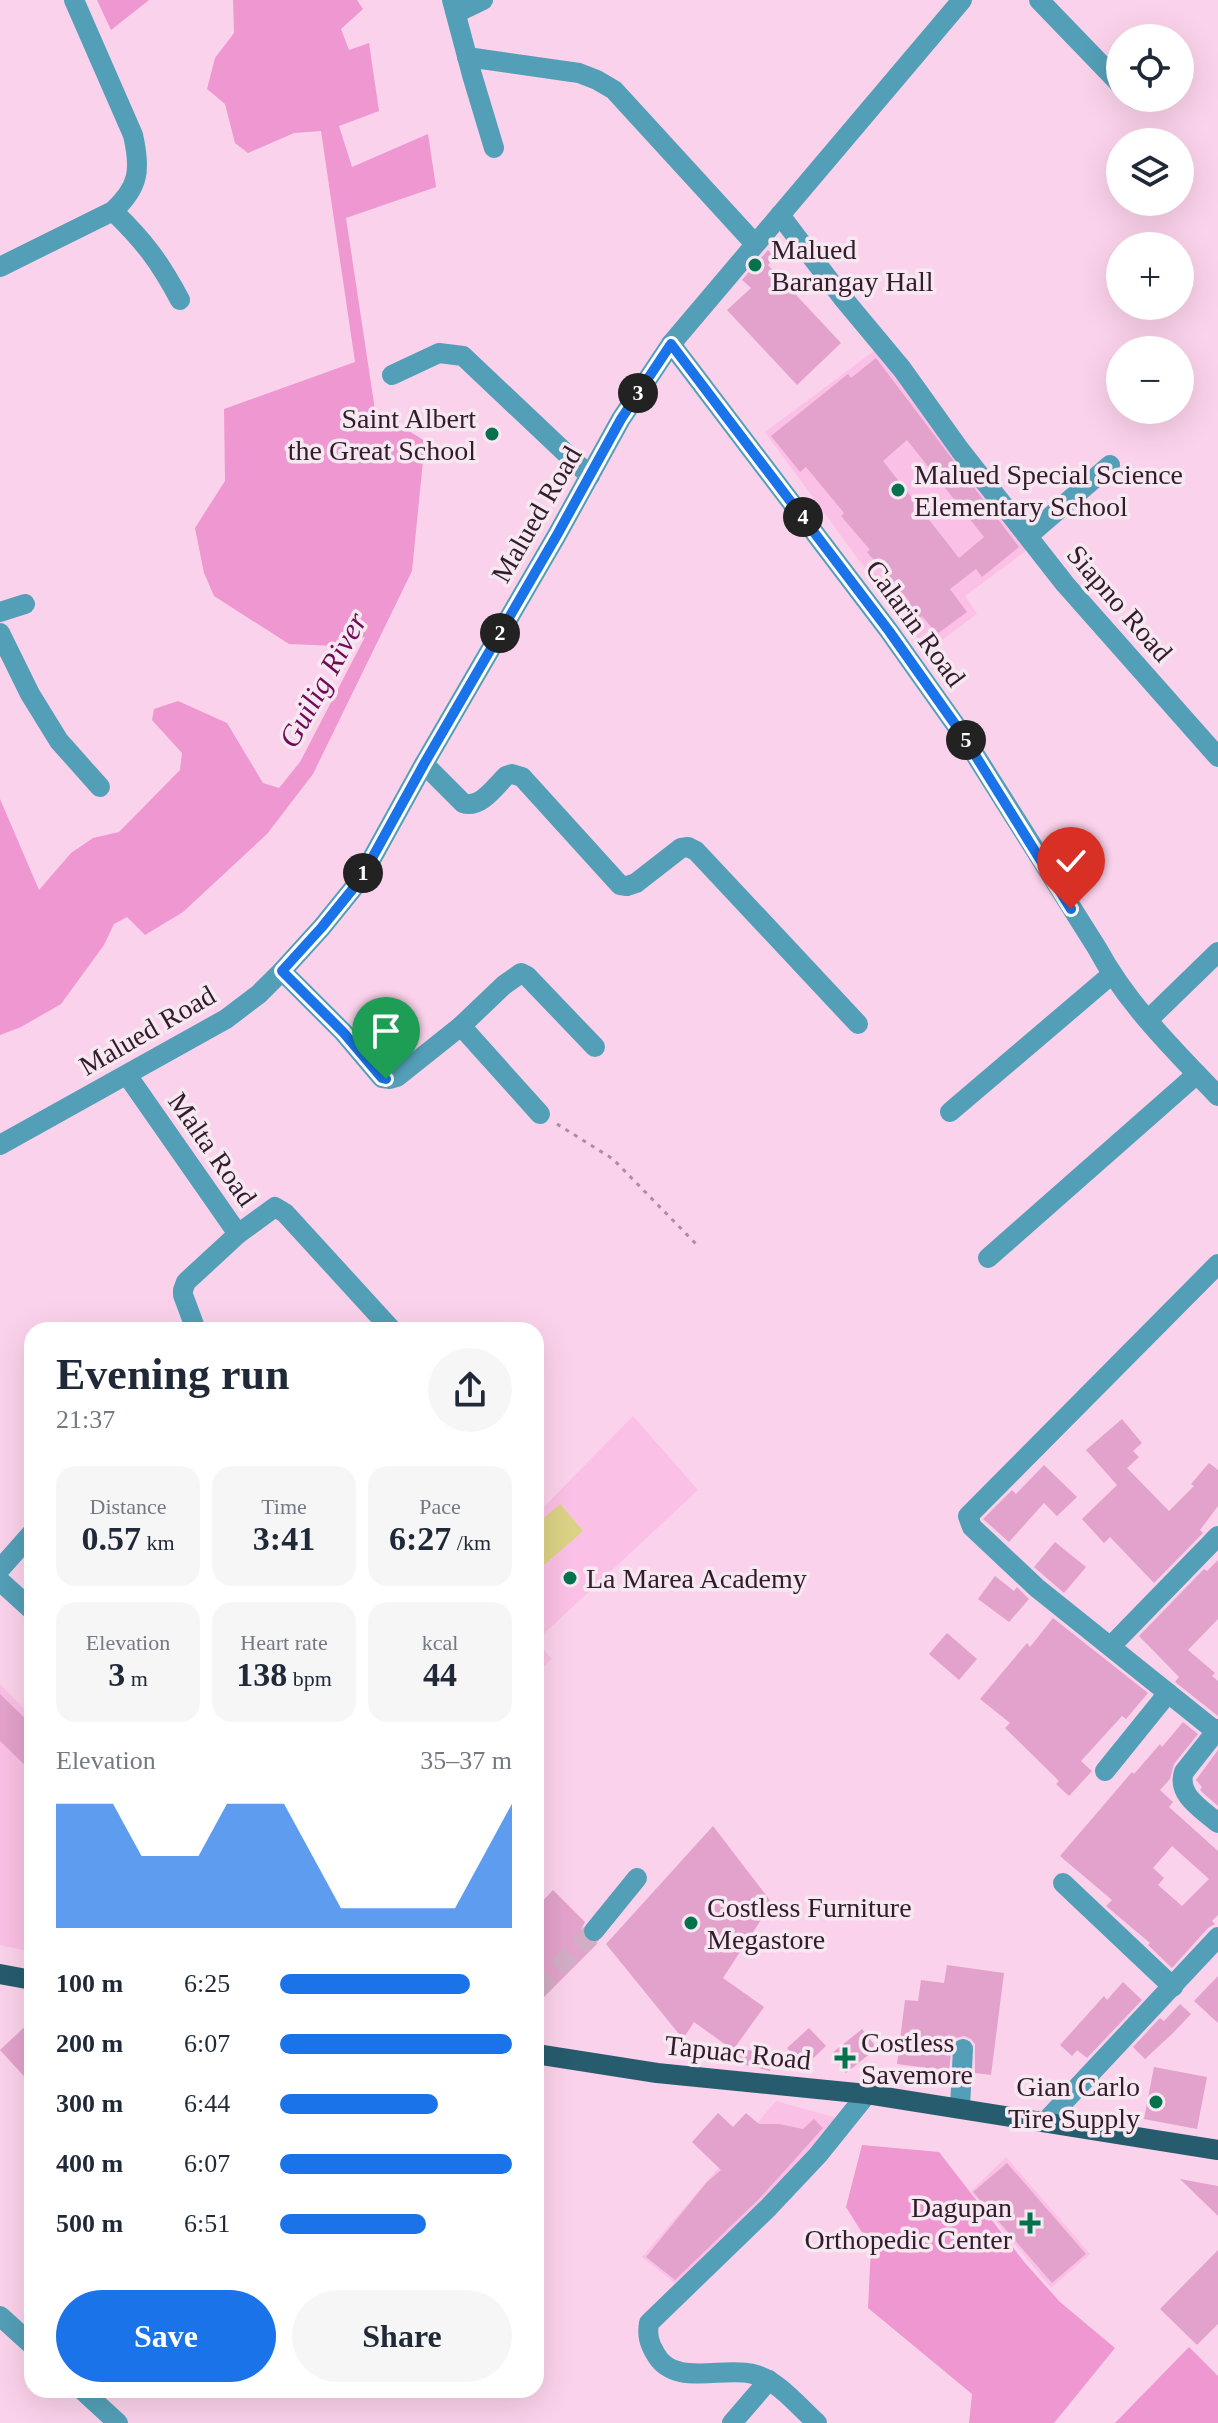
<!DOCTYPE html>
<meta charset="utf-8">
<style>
:root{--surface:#fff;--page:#f6f6f7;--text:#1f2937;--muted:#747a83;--accent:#1a73e8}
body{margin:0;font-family:"Times New Roman",serif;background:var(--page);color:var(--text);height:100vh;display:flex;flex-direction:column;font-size:30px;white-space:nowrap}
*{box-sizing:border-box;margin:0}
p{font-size:26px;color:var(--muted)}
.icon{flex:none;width:44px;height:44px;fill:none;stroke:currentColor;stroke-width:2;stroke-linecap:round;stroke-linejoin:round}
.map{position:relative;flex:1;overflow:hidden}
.side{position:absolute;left:24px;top:1322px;width:520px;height:1076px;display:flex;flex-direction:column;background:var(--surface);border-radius:24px;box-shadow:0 8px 32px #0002}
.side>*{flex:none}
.fabs{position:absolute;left:1106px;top:24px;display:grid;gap:16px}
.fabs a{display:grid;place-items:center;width:88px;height:88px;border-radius:50%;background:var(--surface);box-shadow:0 8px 32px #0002;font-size:40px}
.pin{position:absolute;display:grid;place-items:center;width:68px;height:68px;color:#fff;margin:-82px -34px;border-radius:50% 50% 50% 0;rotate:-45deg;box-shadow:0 0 8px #0007}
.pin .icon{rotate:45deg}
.km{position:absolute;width:40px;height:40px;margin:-20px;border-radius:50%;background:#222;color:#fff;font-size:22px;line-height:40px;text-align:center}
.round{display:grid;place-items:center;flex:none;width:84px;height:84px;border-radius:42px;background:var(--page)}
.summary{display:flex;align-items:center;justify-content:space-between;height:136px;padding:0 32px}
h1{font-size:44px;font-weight:700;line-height:60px}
.stats{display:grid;grid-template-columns:repeat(3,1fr);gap:12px;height:136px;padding:8px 32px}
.stats div{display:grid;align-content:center;border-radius:20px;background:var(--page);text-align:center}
.stats b{font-size:34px;font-weight:700}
.stats small{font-size:22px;font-weight:400}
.stats p{font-size:22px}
.chart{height:224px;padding:16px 32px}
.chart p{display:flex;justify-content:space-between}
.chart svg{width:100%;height:144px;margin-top:8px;fill:var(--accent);opacity:.7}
.primary-button{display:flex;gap:16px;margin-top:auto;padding:16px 32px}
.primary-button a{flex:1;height:92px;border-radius:48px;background:var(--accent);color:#fff;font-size:32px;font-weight:700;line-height:92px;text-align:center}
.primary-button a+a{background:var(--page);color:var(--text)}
ul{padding:0 32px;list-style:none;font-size:26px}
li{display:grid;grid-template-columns:128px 96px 1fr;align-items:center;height:60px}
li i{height:20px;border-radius:10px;background:var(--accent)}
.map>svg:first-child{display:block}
.built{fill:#fbc0e5}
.green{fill:#dcd285}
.water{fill:#ee97d0}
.building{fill:#e3a2cb;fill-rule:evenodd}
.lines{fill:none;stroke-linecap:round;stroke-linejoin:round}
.minor-tunnel{stroke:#d3adc5;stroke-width:20;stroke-dasharray:20 10;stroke-linecap:butt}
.path{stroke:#af8ca2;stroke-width:3;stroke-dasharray:4 6;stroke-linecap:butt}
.minor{stroke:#539fb7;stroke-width:20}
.major{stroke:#265c6d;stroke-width:20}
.route-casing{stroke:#fff;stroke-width:16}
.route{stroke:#1a73e8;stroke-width:10}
.poi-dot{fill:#04734d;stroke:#f6e8f1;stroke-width:3}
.labels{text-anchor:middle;stroke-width:7;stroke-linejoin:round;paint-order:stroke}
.poi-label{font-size:28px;fill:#331b2b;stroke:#f6e8f1;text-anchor:start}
.street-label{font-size:28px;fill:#331b2b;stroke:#f6e8f1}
.water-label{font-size:30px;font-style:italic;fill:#720858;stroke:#f6e8f1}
</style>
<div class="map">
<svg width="1218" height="2423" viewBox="0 0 1218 2423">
<rect width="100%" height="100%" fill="#fbd2eb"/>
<g class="built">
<polygon points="882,345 1031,547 965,596 977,614 926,652 765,432"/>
<polygon points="633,1416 698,1490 536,1641 552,1659 536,1673 536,1515"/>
<polygon points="0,1684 32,1717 32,1952 0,1945"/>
<polygon points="776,2101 837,2118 816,2155 680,2287 642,2257"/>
<polygon points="1006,2157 1090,2254 1051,2288 971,2191"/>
</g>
<polygon class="green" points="560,1504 583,1531 536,1572 536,1525"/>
<g class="water">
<polygon points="97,0 149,0 111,30"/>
<polygon points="233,0 357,0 363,9 341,29 349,50 369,43 379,111 339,126 352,167 428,134 436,187 346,218 375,410 425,441 412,571 313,774 267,834 183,912 145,935 127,917 114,924 104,945 61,1004 21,1027 0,1035 0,799 39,890 71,853 93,838 119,832 180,770 182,753 152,720 154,709 178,701 227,723 263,783 279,788 300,762 365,637 337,646 289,644 214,596 204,573 195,528 225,481 224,409 355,362 321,131 294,133 248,153 235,143 225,104 207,89 215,58 234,33"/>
<polygon points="862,2145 939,2152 1025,2263 1060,2302 1115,2348 1054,2423 969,2423 972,2394 868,2308 871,2247 846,2207"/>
<polygon points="1189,2347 1218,2376 1218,2423 1115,2423"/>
</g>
<g class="building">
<polygon points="768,250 775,257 768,265 841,343 797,385 727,310 751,288 742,280"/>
<path d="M876,358L1019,547L982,577L976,569L950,589L967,612L937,634L922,616L917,620L905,606L910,602L867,552L870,550L841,516L844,513L806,467L800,472L771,436L848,374L851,378ZM907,440L984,537L959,558L883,461Z"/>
<polygon points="1122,1419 1142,1443 1133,1451 1139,1457 1127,1468 1169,1511 1194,1486 1191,1484 1209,1463 1218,1470 1218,1506 1200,1530 1203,1533 1154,1583 1110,1537 1104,1543 1082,1519 1117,1485 1086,1450"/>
<polygon points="1044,1465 1077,1497 1057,1516 1044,1503 1009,1542 983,1519 1012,1490 1016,1494"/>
<polygon points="1055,1542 1086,1567 1064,1593 1034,1567"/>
<polygon points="1218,1560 1218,1619 1188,1650 1215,1673 1212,1676 1218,1681 1218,1716 1175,1682 1179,1677 1139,1636 1204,1569 1207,1571"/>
<polygon points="995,1576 1014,1591 1017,1587 1029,1599 1009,1622 978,1599"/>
<polygon points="1053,1618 1148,1693 1126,1719 1122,1716 1081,1761 1092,1771 1069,1796 1056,1784 1059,1781 1005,1728 1010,1723 980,1699 1027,1643 1030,1647"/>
<polygon points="947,1633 977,1659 959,1680 929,1654"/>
<polygon points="0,1694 32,1725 32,1772 0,1741"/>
<path d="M1183,1722L1198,1734L1174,1764L1170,1779L1160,1790L1173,1802L1169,1807L1218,1851V1915L1212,1921L1215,1924L1208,1928L1172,1968L1148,1945L1150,1943L1106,1906L1112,1900L1060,1856L1132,1772L1134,1774L1160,1744L1162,1747ZM1172,1846L1209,1879L1182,1906L1158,1885L1164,1878L1153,1868Z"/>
<polygon points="1218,1750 1218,1806 1202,1792 1200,1790 1202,1787 1196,1780"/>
<polygon points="713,1826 772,1903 723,1978 764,2007 733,2050 694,2022 683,2039 606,1944"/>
<polygon points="553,1890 585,1922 581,1930 585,1941 591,1944 598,1943 536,2005 536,1908"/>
<polygon points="947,1965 1004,1973 991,2075 975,2073 975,2044 971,2039 964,2036 956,2038 952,2043 949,2071 897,2064 905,2000 918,2001 921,1980 944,1983"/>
<polygon points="1218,1976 1218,2023 1194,2001"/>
<polygon points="1123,1982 1142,2000 1087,2058 1077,2050 1072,2056 1060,2045 1104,1996 1107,2000"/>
<polygon points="1180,2004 1191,2014 1173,2033 1145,2059 1133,2047 1160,2018 1164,2021"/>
<polygon points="32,2020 32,2085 0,2050"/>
<polygon points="809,2028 826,2046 804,2067 787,2048"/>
<polygon points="862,2029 877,2048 846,2073 831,2054"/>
<polygon points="738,2047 774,2057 770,2071 734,2062"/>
<polygon points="1154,2067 1207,2077 1197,2129 1144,2119"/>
<polygon points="718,2113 733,2127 746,2113 759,2124 779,2124 803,2129 814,2119 823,2128 760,2198 675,2280 646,2257 707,2182 721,2170 692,2142"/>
<polygon points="1007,2163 1086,2254 1052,2283 973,2192"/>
<polygon points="1180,2179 1218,2186 1218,2216"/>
<polygon points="1218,2250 1218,2324 1197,2345 1160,2309"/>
</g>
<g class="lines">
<polyline class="minor-tunnel" points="536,1990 594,1931"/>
<polyline class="path" points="557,1124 613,1159 698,1246"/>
<g class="minor">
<polyline points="452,0 472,75 494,148"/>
<polyline points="1039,0 1120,84"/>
<polyline points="456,13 483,0"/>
<polyline points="467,57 579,73 597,80 614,90 755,244"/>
<polyline points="1134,98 1135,99"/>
<path d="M113,211C144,241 160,262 180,300"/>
<polyline points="780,215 842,297 902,369 960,450 1065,584 1218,757"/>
<path d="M0,267L113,211C139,187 141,170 133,135L74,0"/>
<path d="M671,344L889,631L962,734L1097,948C1127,1004 1174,1050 1218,1096"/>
<polyline points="392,375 439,353 463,356 590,476"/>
<polyline points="1028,536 1110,465"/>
<polyline points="0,612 25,604"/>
<polyline points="0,633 30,694 59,741 100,787"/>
<path d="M424,764L463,803C480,809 495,787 506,776L512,774L522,777L620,885L627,886L636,883L681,848L688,847L696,851L858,1024"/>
<polyline points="282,971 343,1032 382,1078 390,1079 397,1077 461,1026 504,985 521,973 527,976 595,1047"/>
<polyline points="1148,1020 1218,952"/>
<polyline points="461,1026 540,1114"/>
<polyline points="127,1075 238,1234"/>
<polyline points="950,1112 1111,975"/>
<polyline points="0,1145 226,1019 259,994 282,971 322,927 360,880 424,764 557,535 621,419 671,344 962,0"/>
<polyline points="988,1258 1197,1074"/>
<polyline points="1218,1264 968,1516 972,1527 1037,1588 1218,1733"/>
<polyline points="196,1330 183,1295 183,1290 186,1282 238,1234 275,1207 285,1213 392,1330"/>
<polyline points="0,1569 32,1533"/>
<polyline points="0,1581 32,1610"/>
<polyline points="1111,1646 1218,1536"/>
<path d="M1218,1729L1184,1772C1176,1795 1203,1810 1218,1823"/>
<polyline points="1105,1771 1168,1693"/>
<polyline points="1063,1883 1173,1987"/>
<polyline points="594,1931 637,1878"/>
<polyline points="960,2107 963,2049"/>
<polyline points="1045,2122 1218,1937"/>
<polyline points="0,2316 32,2345"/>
<polyline points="82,2390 118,2423"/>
<polyline points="732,2423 769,2380"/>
<path d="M817,2423C799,2407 778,2380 753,2374C723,2366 673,2388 655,2353C649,2343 647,2335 649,2323L769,2207L818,2155L867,2094"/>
</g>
<g class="major">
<polyline points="0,1974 32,1980"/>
<polyline points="536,2054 657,2073 867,2094 1218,2150"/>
</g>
</g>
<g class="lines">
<g class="route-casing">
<polyline id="route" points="386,1079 382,1078 343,1032 282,971 322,927 360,880 424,764 557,535 621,419 671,344 889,631 962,734 1071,909"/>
</g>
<use href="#route" class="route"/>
</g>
<g class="poi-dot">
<circle cx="755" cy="265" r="8"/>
<circle cx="492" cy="434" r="8"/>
<circle cx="898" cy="490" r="8"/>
<circle cx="570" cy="1578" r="8"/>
<circle cx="691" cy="1923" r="8"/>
<path d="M841 2046h8v8h8v8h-8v8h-8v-8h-8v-8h8z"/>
<circle cx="1156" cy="2102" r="8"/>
<path d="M1026 2211h8v8h8v8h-8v8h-8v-8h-8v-8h8z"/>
</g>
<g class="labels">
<g class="poi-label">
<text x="771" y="259">Malued<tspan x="771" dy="32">Barangay Hall</tspan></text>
<text x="476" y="428" text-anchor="end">Saint Albert<tspan x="476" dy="32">the Great School</tspan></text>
<text x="914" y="484">Malued Special Science<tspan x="914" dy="32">Elementary School</tspan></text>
<text x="586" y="1588">La Marea Academy</text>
<text x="707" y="1917">Costless Furniture<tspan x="707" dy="32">Megastore</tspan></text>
<text x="861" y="2052">Costless<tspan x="861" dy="32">Savemore</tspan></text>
<text x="1140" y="2096" text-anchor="end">Gian Carlo<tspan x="1140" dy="32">Tire Supply</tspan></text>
<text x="1012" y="2217" text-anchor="end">Dagupan<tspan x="1012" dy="32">Orthopedic Center</tspan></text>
</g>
<g class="street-label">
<text transform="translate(536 514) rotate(-60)" y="10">Malued Road</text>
<text transform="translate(1120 603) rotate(49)" y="10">Siapno Road</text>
<text transform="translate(916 623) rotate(54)" y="10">Calarin Road</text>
<text transform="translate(147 1030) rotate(-30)" y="10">Malued Road</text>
<text transform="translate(213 1149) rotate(55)" y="10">Malta Road</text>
<text transform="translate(738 2052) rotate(6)" y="10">Tapuac Road</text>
</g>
<g class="water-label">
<text transform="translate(323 680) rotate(-61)" y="10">Guilig River</text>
</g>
</g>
</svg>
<div class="fabs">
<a><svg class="icon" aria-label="locate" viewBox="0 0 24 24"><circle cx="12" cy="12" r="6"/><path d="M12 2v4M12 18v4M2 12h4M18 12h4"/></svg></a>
<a><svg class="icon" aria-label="layers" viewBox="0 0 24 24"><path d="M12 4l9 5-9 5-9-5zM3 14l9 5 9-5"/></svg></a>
<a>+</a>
<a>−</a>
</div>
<div class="pin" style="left:386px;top:1079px;background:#1e9e55"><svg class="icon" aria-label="arrive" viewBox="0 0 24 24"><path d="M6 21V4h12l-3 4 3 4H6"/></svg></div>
<div class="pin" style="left:1071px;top:909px;background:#d93025"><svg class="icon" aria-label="check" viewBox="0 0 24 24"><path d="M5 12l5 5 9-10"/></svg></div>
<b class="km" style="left:363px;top:873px">1</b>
<b class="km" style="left:500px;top:633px">2</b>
<b class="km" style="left:638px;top:393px">3</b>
<b class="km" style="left:803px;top:517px">4</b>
<b class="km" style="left:966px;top:740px">5</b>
<section class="side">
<div class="summary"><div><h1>Evening run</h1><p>21:37</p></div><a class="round"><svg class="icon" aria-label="share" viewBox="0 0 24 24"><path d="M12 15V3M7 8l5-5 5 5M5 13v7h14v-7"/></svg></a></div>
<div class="stats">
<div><p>Distance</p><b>0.57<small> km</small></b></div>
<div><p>Time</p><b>3:41</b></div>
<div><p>Pace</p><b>6:27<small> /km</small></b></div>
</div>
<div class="stats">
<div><p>Elevation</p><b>3<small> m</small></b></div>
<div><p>Heart rate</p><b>138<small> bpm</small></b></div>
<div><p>kcal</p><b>44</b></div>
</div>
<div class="chart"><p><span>Elevation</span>35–37 m</p>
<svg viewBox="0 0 160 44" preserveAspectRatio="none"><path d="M0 44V6L10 6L20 6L30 22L40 22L50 22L60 6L70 6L80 6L90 22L100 38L110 38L120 38L130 38L140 38L150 22L160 6V44z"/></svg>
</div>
<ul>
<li><b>100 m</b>6:25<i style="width:82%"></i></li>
<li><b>200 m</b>6:07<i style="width:100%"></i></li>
<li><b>300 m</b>6:44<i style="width:68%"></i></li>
<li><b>400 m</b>6:07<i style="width:100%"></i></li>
<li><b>500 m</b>6:51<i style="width:63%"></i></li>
</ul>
<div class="primary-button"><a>Save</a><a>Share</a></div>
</section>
</div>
